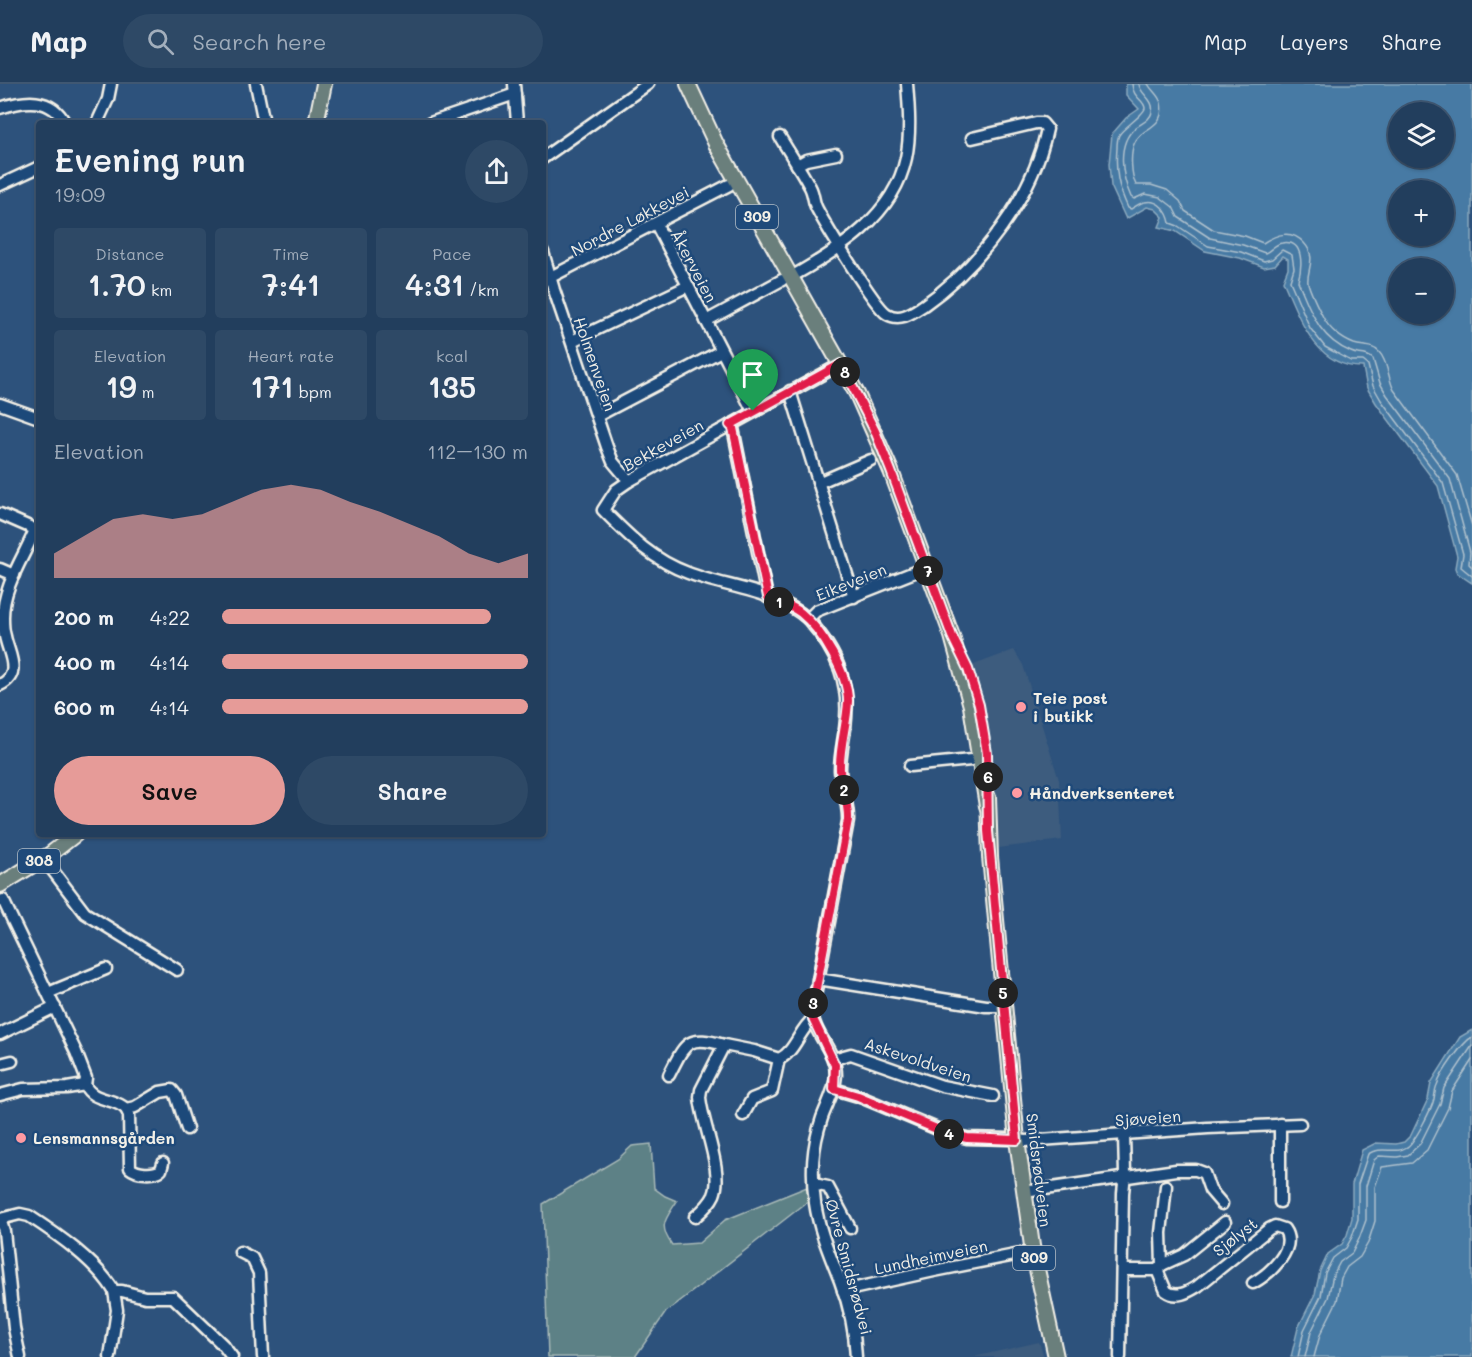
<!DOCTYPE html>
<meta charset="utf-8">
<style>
:root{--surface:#223e5d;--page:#2e4966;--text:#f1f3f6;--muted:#a2aebc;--line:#3f5772;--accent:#e69b98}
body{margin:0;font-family:Mali,sans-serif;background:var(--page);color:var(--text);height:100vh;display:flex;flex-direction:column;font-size:22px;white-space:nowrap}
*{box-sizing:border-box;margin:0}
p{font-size:20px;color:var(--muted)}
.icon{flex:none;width:33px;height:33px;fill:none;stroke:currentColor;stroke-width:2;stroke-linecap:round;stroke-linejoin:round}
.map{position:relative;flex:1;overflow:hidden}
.side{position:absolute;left:36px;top:36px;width:510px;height:717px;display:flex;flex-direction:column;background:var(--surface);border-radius:6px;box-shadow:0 2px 4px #0004,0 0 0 2px var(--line)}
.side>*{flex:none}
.buttons{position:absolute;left:1388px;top:18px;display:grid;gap:12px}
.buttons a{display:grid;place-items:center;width:66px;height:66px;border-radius:50%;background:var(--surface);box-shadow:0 2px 4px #0004,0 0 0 2px var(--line);font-size:30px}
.pin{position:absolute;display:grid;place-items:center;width:51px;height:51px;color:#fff;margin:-62px -26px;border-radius:50% 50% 50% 0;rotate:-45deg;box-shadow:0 0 6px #0007}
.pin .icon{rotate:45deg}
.km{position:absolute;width:30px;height:30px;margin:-15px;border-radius:50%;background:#222;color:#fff;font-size:16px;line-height:30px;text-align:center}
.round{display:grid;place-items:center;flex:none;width:63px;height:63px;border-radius:32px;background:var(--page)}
.overview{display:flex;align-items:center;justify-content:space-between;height:102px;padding:0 18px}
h1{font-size:33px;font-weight:600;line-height:45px}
.stats{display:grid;grid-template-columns:repeat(3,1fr);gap:9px;height:102px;padding:6px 18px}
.stats div{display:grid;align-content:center;border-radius:6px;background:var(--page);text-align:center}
.stats b{font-size:30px;font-weight:600}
.stats small{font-size:16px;font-weight:400}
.stats p{font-size:16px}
.chart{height:168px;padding:12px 18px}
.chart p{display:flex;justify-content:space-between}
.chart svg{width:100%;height:108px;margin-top:6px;fill:var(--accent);opacity:.7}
.button{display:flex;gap:12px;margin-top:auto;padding:12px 18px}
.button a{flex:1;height:69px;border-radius:36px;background:var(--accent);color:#111;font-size:24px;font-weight:600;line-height:69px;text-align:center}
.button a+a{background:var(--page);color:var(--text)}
ul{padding:0 18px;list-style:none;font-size:20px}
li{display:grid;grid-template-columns:96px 72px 1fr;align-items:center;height:45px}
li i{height:15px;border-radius:8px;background:var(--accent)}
header{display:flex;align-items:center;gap:36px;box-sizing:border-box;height:84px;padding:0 30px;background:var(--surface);border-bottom:2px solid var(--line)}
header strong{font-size:28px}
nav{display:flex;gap:33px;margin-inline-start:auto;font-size:21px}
.search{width:420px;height:54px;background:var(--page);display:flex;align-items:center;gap:15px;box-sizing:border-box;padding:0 21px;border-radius:33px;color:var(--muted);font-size:22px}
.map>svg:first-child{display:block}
.built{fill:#3d5c7e}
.green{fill:#5d8186;stroke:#a8b9b7;stroke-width:1.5}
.water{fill:#477aa4;stroke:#8caabf;stroke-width:1.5;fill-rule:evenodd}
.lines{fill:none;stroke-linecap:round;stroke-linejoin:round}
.shore{stroke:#afc1cd;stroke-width:1.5}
.minor-casing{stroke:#f4f1e8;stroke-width:15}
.major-casing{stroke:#f4f1e8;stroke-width:18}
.minor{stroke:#1f4a7a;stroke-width:10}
.major{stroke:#6b7f7c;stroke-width:14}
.route-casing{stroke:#fff;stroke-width:12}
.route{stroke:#e11d48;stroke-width:8}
.poi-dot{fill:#ff9aa2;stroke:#1f4a7a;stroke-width:2}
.labels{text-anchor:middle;stroke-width:5;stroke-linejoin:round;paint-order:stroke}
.shield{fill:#1f4a7a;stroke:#b4bfc7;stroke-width:1.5}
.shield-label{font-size:15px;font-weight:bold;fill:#f4f1e8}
.street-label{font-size:16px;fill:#f4f1e8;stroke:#1f4a7a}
.poi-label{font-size:16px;font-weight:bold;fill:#f4f1e8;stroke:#1f4a7a;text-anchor:start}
</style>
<header>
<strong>Map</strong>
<div class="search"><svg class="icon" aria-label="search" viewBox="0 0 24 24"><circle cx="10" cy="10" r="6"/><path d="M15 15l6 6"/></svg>Search here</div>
<nav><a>Map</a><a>Layers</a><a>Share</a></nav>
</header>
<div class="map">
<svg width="1472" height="1273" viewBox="0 0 1472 1273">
<rect width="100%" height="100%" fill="#2d527c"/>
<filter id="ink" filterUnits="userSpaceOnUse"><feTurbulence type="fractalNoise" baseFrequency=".0167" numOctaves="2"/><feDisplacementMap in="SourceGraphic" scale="12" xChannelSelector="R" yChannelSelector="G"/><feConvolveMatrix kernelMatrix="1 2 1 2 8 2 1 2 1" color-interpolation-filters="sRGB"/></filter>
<g filter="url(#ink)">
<g class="built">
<polygon points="1014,566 1023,581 1059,696 1062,756 998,764 987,640 971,582"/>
<polygon points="1039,1258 1044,1273 973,1273"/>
</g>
<path class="green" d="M651,1060L654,1104L665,1112L677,1117C665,1136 658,1141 672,1161L699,1159L725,1136L807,1103L811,1115L666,1228L635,1273H548L543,1120L618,1075L632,1062Z"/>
<g class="water">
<path d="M1126,0H1472V499L1457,489L1455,484L1457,472L1438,402L1376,319L1367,304L1363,283C1315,284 1299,233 1283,197L1288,184V175L1283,172L1275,181L1264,183L1240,174L1205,167L1175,147L1159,143L1163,133L1155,125L1147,123L1126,135L1111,102L1109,80L1112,50L1126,34L1139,25L1126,11ZM1398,28H1443V74H1398ZM1398,106H1443V152H1398ZM1398,184H1443V230H1398Z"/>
<polygon points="1472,946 1472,1273 1291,1273 1298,1244 1315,1210 1320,1187 1328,1170 1342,1160 1347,1151 1352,1134 1352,1100 1362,1066 1376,1059 1396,1060 1404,1058 1411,1051 1428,1015 1431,999 1460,953"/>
</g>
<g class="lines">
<g class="shore">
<path d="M1132,0C1133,15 1144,15 1145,24C1145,30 1124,43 1119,51C1117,55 1117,60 1117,64C1115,89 1118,102 1128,124L1131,125C1135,123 1141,118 1145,118C1159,115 1168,128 1170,139L1178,142L1208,162L1241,168L1264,177L1272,175L1282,166L1292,171L1294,184L1290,197L1310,244L1325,263L1351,277H1363L1368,281L1373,302L1381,316L1443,399L1463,470L1461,483L1472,492"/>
<path d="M1139,0C1140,11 1155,15 1152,28C1150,37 1141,39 1135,44C1116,60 1122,93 1131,113L1134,115L1145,110L1160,113L1173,123L1178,133L1210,154L1243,161L1265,169C1271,167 1274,160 1282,159C1305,155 1302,184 1298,197C1311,227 1318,254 1351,268C1358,272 1365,268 1373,275L1380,299L1387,311L1450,395L1470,468L1469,480L1472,483"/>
<path d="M1148,0C1152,7 1159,11 1161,19C1166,45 1140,43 1134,60C1130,70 1131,91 1136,101H1151L1167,106L1180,117L1185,127L1214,146L1245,152L1263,159C1277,150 1291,145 1304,159C1318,174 1306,187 1308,199C1311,210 1318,223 1323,233C1329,245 1341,255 1354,260C1363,263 1371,260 1379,268C1388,277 1388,295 1394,306L1457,391L1472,442"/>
<path d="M1298,1273L1304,1246L1321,1212L1325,1189L1333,1174L1346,1164L1352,1153L1358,1135V1100L1368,1070C1382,1061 1395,1071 1407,1063C1415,1058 1432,1024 1434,1015C1435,1010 1435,1005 1437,1001C1441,989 1462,959 1472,953"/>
<polyline points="1305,1273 1311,1248 1328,1214 1333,1191 1340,1178 1352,1169 1359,1155 1366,1136 1366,1102 1374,1076 1379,1072 1397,1073 1408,1071 1420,1060 1440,1020 1444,1004 1472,962"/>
<polyline points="1314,1273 1320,1251 1337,1217 1341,1194 1347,1183 1360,1173 1368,1159 1375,1137 1375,1103 1382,1083 1412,1079 1427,1066 1448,1024 1452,1007 1472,976"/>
</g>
<g class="minor-casing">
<g id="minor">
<polyline points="256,0 264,39"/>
<polyline points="514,0 517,39"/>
<path d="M0,24C24,16 51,12 65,39"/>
<polyline points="97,39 108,15 111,0"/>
<polyline points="430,39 515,10"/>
<path d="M780,53C790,70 801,86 810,103C814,110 813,118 817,125C826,142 875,223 887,230C901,238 913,228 924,221C980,182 1033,112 1047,45L1042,39H1036L972,54"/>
<polyline points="543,74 648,0"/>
<polyline points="797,81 806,76 836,70"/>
<polyline points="0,101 39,83"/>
<polyline points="656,140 753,327"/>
<polyline points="543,168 554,206 607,363 613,378 629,397"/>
<path d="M791,193C839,166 894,132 906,74C911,50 909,24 907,0"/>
<polyline points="543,197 729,101"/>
<polyline points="706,237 782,196"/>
<polyline points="572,257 688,202"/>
<path d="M841,280L629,397L616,406L603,426C629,452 652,476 688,489C727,504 776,506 808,535L816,527L927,483"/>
<polyline points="790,307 854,513"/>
<polyline points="0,320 39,334"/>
<polyline points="597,332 721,267"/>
<polyline points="730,341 733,344 767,513"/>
<polyline points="818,399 871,376"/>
<polyline points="0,430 39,447"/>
<polyline points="0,485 14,491"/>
<path d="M808,535C838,569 851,600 845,645C843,659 840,672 840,686C841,704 849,719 848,737L812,928C814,951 836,967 836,991C835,1007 827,1020 822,1034C812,1063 811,1089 815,1119C819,1147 830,1171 840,1197C849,1221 855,1248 856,1273"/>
<path d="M0,601C23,590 8,569 5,552C3,546 3,539 3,533C3,502 24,473 35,446"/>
<polyline points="910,682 971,676"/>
<polyline points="44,775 85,829 177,886"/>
<polyline points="3,816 76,968 86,994 85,1001"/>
<polyline points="818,895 986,922 1004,922"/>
<polyline points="48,909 106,885"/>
<polyline points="0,950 55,923"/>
<polyline points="833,975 851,970 942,1002 993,1012"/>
<polyline points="0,980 12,977"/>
<path d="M669,991C685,960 686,950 724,961"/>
<polyline points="834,1005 858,1012 947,1049 967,1054 1010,1055 1026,1057 1208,1044 1300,1040"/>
<path d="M0,1011L23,1005L67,1004L85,1001C92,1018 114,1013 126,1025L135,1023L160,1008L172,1006L176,1011L187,1045"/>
<path d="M126,1025L129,1031L130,1084C137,1090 153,1091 161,1086L163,1079"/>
<polyline points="743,1031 752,1015 772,1007 779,975"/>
<polyline points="814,1100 828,1103 850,1144"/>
<polyline points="1031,1107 1176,1086 1196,1086 1204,1089 1210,1106 1222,1120"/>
<polyline points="1280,1118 1280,1040"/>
<path d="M695,1133C702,1127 710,1120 714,1111C724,1087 702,1040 700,1013L701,1006L724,961L754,967L779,975C795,968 799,946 813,935"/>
<path d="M0,1135L20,1130L29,1132C58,1151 96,1177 114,1207H122L145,1213H173L223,1261L232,1273"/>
<polyline points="0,1135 4,1147 14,1244 20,1273"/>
<polyline points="240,1168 252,1174 259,1189 263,1273"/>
<polyline points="1162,1181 1161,1149 1166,1102"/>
<path d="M1122,1186H1157L1166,1207C1177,1215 1188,1208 1198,1202L1269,1145L1275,1142L1284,1145C1298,1165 1269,1190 1253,1199"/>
<polyline points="1157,1186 1162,1181 1184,1171 1225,1138"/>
<polyline points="843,1207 934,1187 1025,1169"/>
<polyline points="110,1273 117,1226 114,1207"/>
<polyline points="1120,1273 1123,1109 1125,1090 1124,1051"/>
</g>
</g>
<g class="major-casing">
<g id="major">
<polyline points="688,0 716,60 857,310 891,387 952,552 971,622 987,722"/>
<polyline points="316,39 324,0"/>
<polyline points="988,713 990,773 1017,1056 1032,1162 1056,1273"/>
<polyline points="0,801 49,771 76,750"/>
</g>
</g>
<use href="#minor" class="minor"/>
<use href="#major" class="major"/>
</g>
</g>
<g class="lines" filter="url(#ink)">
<g class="route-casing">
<path id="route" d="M841,280L875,347L891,387L952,552L968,585L979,621L987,669L988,747L1017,1056L967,1054L946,1049L858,1012L834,1005L835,981L813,935L815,910L848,736C849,719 841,704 840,686C839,663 847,641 848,617C848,590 822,546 801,529C791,521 779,518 768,513L733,344L730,341Z"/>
</g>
<use href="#route" class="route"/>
</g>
<g class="poi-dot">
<circle cx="1021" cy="623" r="6"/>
<circle cx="1017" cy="709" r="6"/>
<circle cx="21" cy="1054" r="6"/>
</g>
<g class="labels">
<g class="shield">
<rect x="736" y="121" width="42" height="24" rx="4.5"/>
<rect x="18" y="765" width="42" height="24" rx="4.5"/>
<rect x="1013" y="1162" width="42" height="24" rx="4.5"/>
</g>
<g class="shield-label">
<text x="757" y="138">309</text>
<text x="39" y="782">308</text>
<text x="1034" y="1179">309</text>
</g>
<g class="street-label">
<text transform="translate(630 137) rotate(-28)" y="6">Nordre Løkkevei</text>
<text transform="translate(694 182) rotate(62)" y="6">Åkerveien</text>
<text transform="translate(595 280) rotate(71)" y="6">Holmenveien</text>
<text transform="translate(663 361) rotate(-29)" y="6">Bekkeveien</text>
<text transform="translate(851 498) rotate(-22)" y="6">Eikeveien</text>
<text transform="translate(918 976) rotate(18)" y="6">Askevoldveien</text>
<text transform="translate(1148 1034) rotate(-4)" y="6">Sjøveien</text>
<text transform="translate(1039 1086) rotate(83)" y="6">Smidsrødveien</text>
<text transform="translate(1235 1153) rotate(-38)" y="6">Sjølyst</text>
<text transform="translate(931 1173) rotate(-12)" y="6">Lundheimveien</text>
<text transform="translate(849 1183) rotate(75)" y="6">Øvre Smidsrødvei</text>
</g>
<g class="poi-label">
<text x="1033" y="620">Teie post<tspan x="1033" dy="18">i butikk</tspan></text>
<text x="1029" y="715">Håndverksenteret</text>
<text x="33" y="1060">Lensmannsgården</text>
</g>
</g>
</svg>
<div class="buttons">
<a><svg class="icon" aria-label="layers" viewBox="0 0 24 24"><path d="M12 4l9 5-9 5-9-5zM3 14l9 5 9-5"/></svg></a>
<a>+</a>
<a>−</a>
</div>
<div class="pin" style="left:753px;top:327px;background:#1e9e55"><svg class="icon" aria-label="arrive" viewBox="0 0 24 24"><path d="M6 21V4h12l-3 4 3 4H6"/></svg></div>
<b class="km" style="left:779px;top:518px">1</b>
<b class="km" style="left:844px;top:706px">2</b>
<b class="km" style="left:813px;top:919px">3</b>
<b class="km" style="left:949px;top:1050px">4</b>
<b class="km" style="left:1003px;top:909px">5</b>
<b class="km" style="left:988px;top:693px">6</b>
<b class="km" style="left:928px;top:487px">7</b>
<b class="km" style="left:845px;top:288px">8</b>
<section class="side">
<div class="overview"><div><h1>Evening run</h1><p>19:09</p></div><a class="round"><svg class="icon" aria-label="share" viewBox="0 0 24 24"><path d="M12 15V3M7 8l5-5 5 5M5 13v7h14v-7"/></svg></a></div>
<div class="stats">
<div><p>Distance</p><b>1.70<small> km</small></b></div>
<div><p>Time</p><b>7:41</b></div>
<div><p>Pace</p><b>4:31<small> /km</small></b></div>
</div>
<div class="stats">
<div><p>Elevation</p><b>19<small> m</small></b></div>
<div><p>Heart rate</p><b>171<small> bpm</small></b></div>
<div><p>kcal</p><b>135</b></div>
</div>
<div class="chart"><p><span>Elevation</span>112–130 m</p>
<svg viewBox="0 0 160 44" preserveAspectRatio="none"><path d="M0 44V34L10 27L20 20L30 18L40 20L50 18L60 13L70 8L80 6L90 8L100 13L110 17L120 22L130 27L140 34L150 38L160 34V44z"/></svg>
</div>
<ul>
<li><b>200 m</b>4:22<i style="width:88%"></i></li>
<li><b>400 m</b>4:14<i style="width:100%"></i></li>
<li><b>600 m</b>4:14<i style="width:100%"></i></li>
</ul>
<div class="button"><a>Save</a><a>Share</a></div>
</section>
</div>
